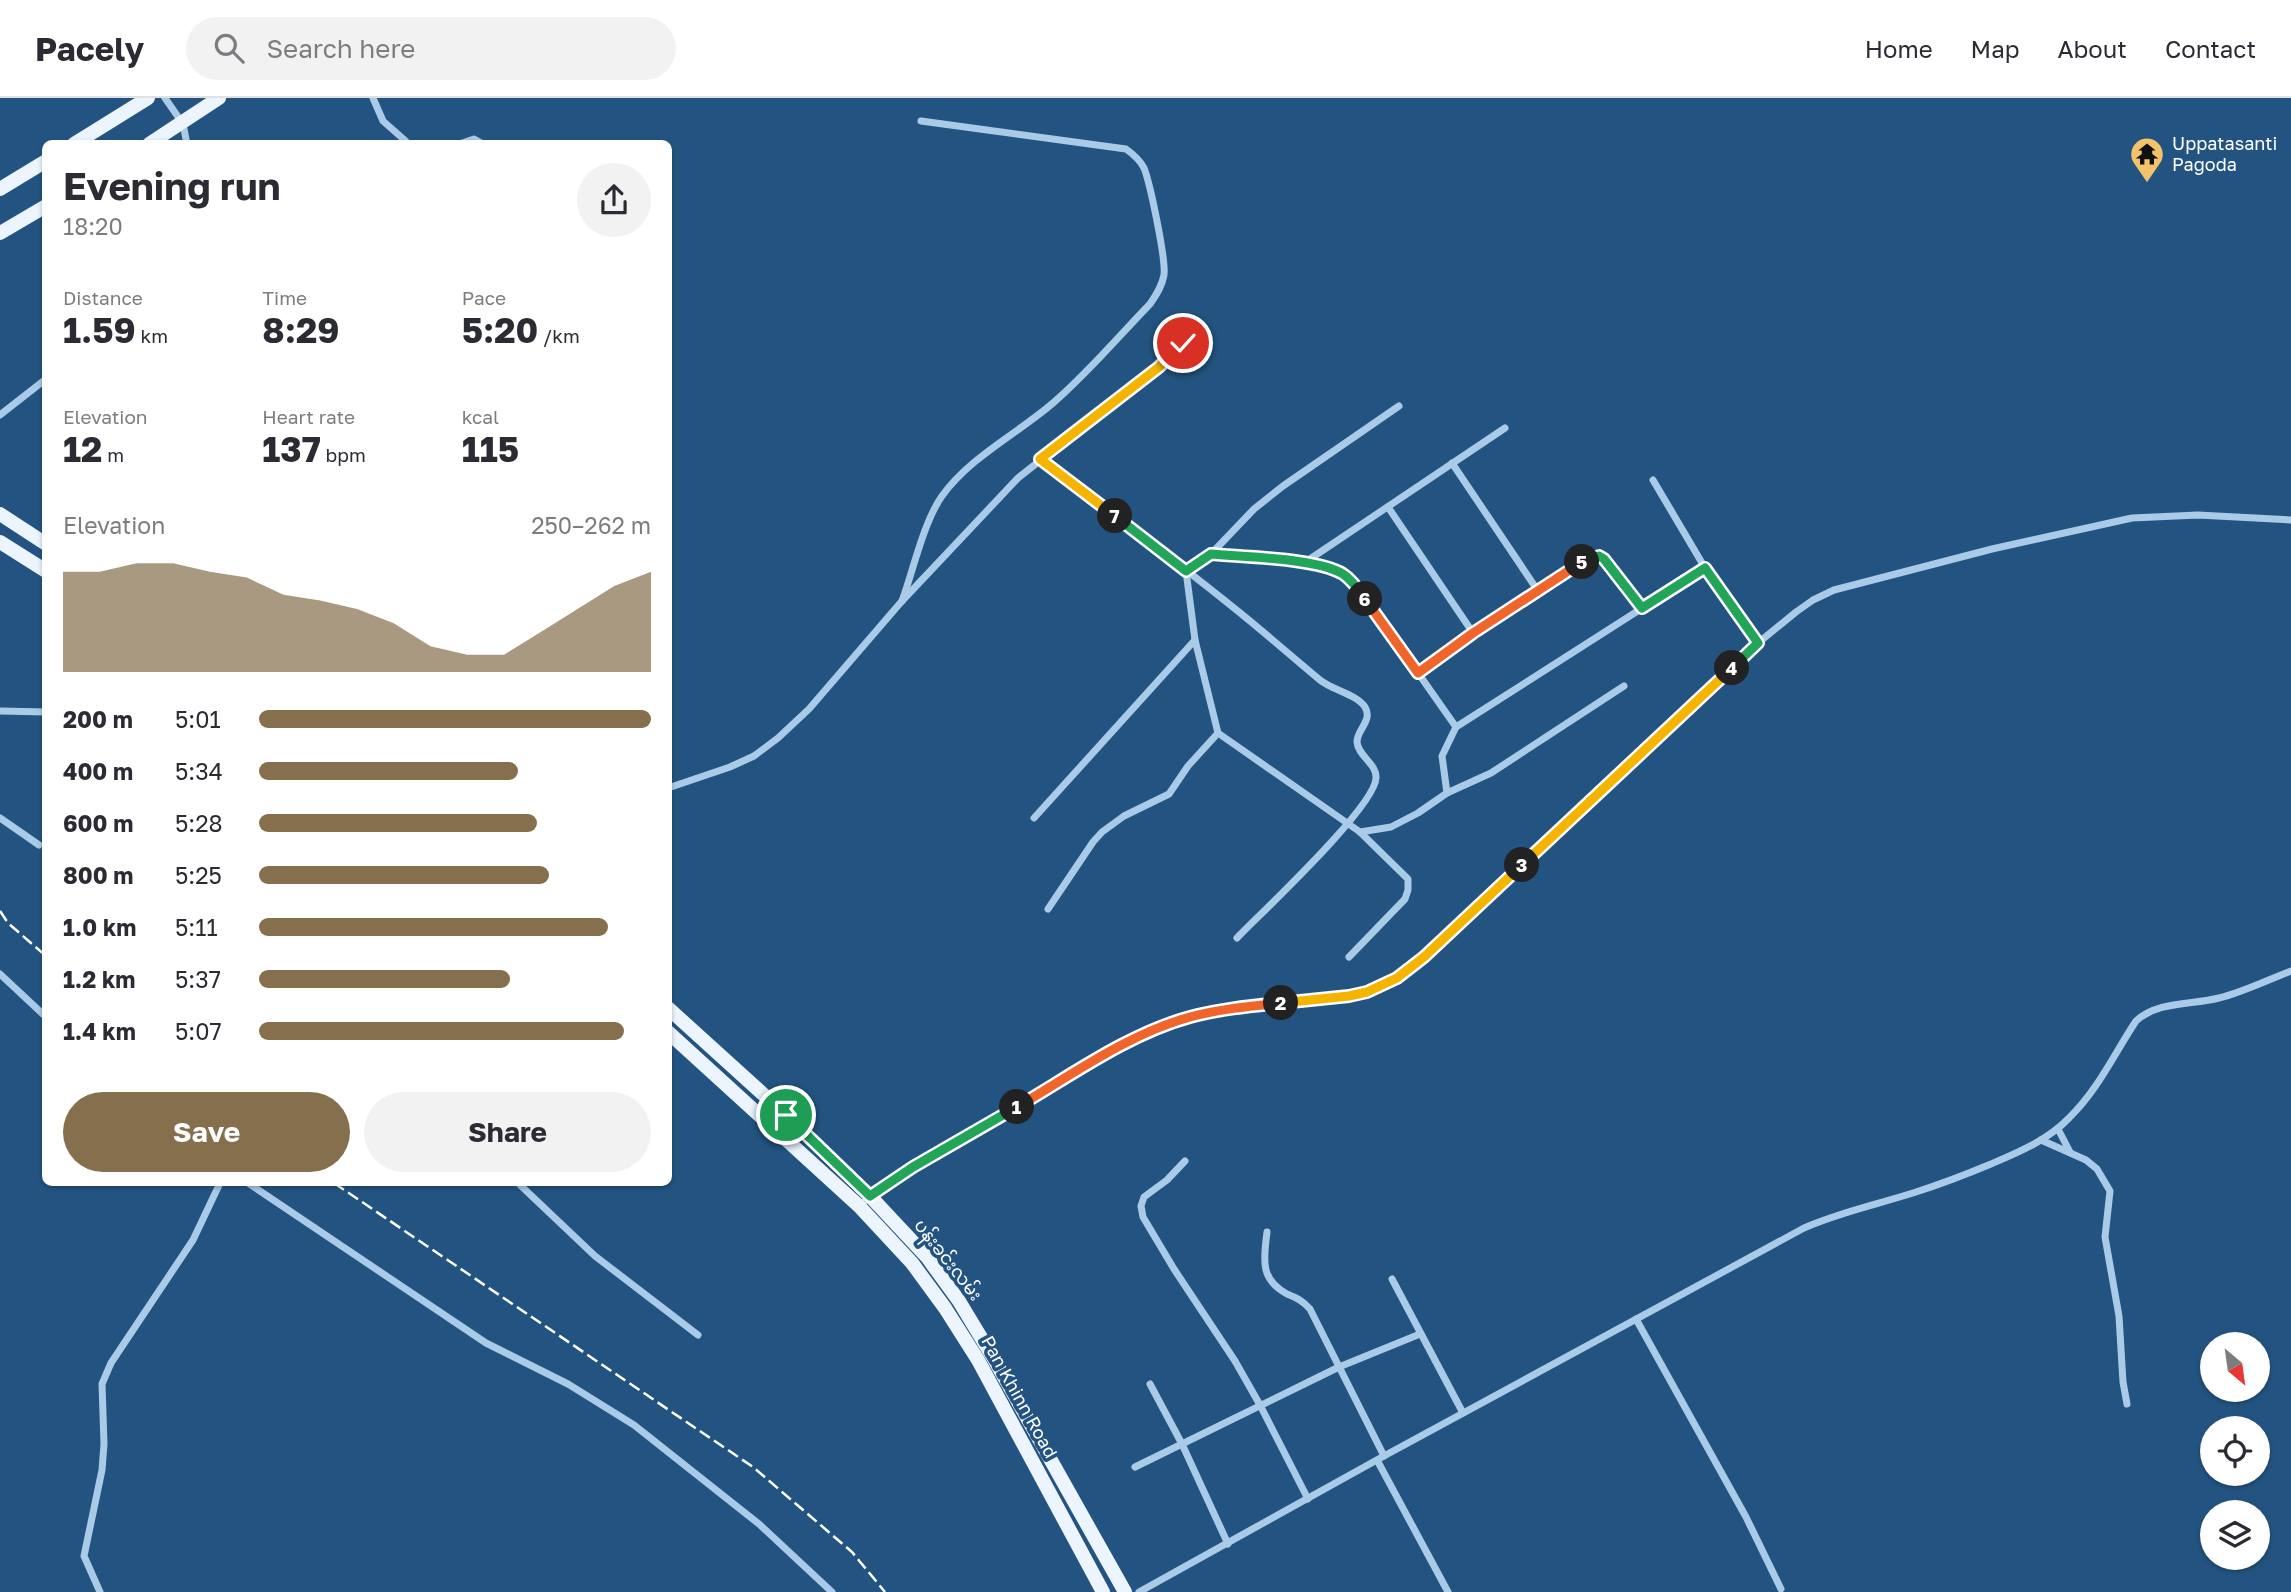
<!DOCTYPE html>
<meta charset="utf-8">
<style>
:root{--surface:#fff;--page:#f2f2f3;--text:#2b2b33;--muted:#7c7c81;--line:#e1e1e2;--accent:#856f4d}
body{margin:0;font-family:"Golos Text","Noto Sans Myanmar",sans-serif;background:var(--page);color:var(--text);height:100vh;display:flex;flex-direction:column;font-size:26px;white-space:nowrap}
*{box-sizing:border-box;margin:0}
p{font-size:23px;color:var(--muted)}
.icon{flex:none;width:38px;height:38px;fill:none;stroke:currentColor;stroke-width:2;stroke-linecap:round;stroke-linejoin:round}
.map{position:relative;flex:1;overflow:hidden}
.drawer{position:absolute;left:42px;top:42px;width:630px;height:1046px;display:flex;flex-direction:column;background:var(--surface);border-radius:10px;box-shadow:0 2px 5px #0004}
.drawer>*{flex:none}
.needle{width:46px;rotate:151deg}
.tools{position:absolute;left:2200px;top:1234px;display:grid;gap:14px}
.tools a{display:grid;place-items:center;width:70px;height:70px;border-radius:50%;background:var(--surface);box-shadow:0 2px 5px #0004;font-size:35px}
.pin{position:absolute;display:grid;place-items:center;width:60px;height:60px;color:#fff;margin:-30px;border:4px solid #fff;border-radius:50%;box-shadow:0 2px 7px #0007}
.km{position:absolute;width:35px;height:35px;margin:-18px;border-radius:50%;background:#222;color:#fff;font-size:19px;line-height:35px;text-align:center}
.round{display:grid;place-items:center;flex:none;width:74px;height:74px;border-radius:37px;background:var(--page)}
.headline{display:flex;align-items:center;justify-content:space-between;height:119px;padding:0 21px}
h1{font-size:38px;font-weight:700;line-height:52px}
.figures{display:grid;grid-template-columns:repeat(3,1fr);gap:10px;height:119px;padding:7px 21px}
.figures div{display:grid;align-content:center}
.figures b{font-size:35px;font-weight:700}
.figures small{font-size:19px;font-weight:400}
.figures p{font-size:19px}
.chart{height:196px;padding:14px 21px}
.chart p{display:flex;justify-content:space-between}
.chart svg{width:100%;height:126px;margin-top:7px;fill:var(--accent);opacity:.7}
.cta{display:flex;gap:14px;margin-top:auto;padding:14px 21px}
.cta a{flex:1;height:80px;border-radius:42px;background:var(--accent);color:#fff;font-size:28px;font-weight:700;line-height:80px;text-align:center}
.cta a+a{background:var(--page);color:var(--text)}
ul{padding:0 21px;list-style:none;font-size:23px}
li{display:grid;grid-template-columns:112px 84px 1fr;align-items:center;height:52px}
li i{height:18px;border-radius:9px;background:var(--accent)}
header{display:flex;align-items:center;gap:42px;box-sizing:border-box;height:98px;padding:0 35px;background:var(--surface);border-bottom:2px solid var(--line)}
header strong{font-size:33px}
nav{display:flex;gap:38px;margin-inline-start:auto;font-size:24px}
.search{width:490px;height:63px;background:var(--page);display:flex;align-items:center;gap:18px;box-sizing:border-box;padding:0 24px;border-radius:38px;color:var(--muted);font-size:26px}
.map>svg:first-child{display:block}
.lines{fill:none;stroke-linecap:round;stroke-linejoin:round}
.minor{stroke:#aacbe7;stroke-width:7}
.primary{stroke:#ecf4fd;stroke-width:14}
.rail{stroke:#fff;stroke-width:2.5;stroke-dasharray:12 5;stroke-linecap:butt}
.split-1-casing{stroke:#fff;stroke-width:14}
.split-2-casing{stroke:#fff;stroke-width:14}
.split-3-casing{stroke:#fff;stroke-width:14}
.split-4-casing{stroke:#fff;stroke-width:14}
.split-5-casing{stroke:#fff;stroke-width:14}
.split-6-casing{stroke:#fff;stroke-width:14}
.split-7-casing{stroke:#fff;stroke-width:14}
.split-8-casing{stroke:#fff;stroke-width:14}
.split-1{stroke:#22a559;stroke-width:9}
.split-2{stroke:#f0652b;stroke-width:9}
.split-3{stroke:#f5b400;stroke-width:9}
.split-4{stroke:#f5b400;stroke-width:9}
.split-5{stroke:#22a559;stroke-width:9}
.split-6{stroke:#f0652b;stroke-width:9}
.split-7{stroke:#22a559;stroke-width:9}
.split-8{stroke:#f5b400;stroke-width:9}
.labels{text-anchor:middle;stroke-width:7;stroke-linejoin:round;paint-order:stroke}
.poi-label{font-size:18px;fill:#fff;stroke:#235481;text-anchor:start}
.street-label{font-size:18px;fill:#fff;stroke:#235481}
</style>
<header>
<strong>Pacely</strong>
<div class="search"><svg class="icon" aria-label="search" viewBox="0 0 24 24"><circle cx="10" cy="10" r="6"/><path d="M15 15l6 6"/></svg>Search here</div>
<nav><a>Home</a><a>Map</a><a>About</a><a>Contact</a></nav>
</header>
<div class="map">
<svg width="2291" height="1494" viewBox="0 0 2291 1494">
<rect width="100%" height="100%" fill="#235481"/>
<g class="lines">
<g class="minor">
<polyline points="165,0 183,26 187,46"/>
<polyline points="373,0 383,23 409,46"/>
<polyline points="459,46 474,41 483,46"/>
<polyline points="0,317 46,281"/>
<path d="M1040,361C1105,410 1171,459 1234,510C1263,533 1291,558 1320,582C1332,592 1356,596 1365,609C1373,623 1357,631 1357,644C1358,658 1377,666 1376,680C1375,709 1262,814 1237,840"/>
<polyline points="1452,365 1538,493"/>
<polyline points="1653,382 1705,470 1758,545"/>
<polyline points="1388,409 1473,535"/>
<polyline points="1211,456 1324,469 1342,476 1357,488 1456,629 1442,658 1447,695"/>
<polyline points="1304,465 1505,330"/>
<path d="M902,503C913,473 924,423 942,398C970,359 1017,336 1053,305C1088,275 1118,239 1150,206C1157,196 1162,188 1164,177C1166,161 1150,85 1144,70C1140,62 1133,56 1126,51L921,23"/>
<polyline points="1418,575 1473,535 1585,462 1599,458 1604,461 1642,510"/>
<polyline points="0,613 46,614"/>
<polyline points="1456,629 1705,470"/>
<polyline points="668,690 730,669 754,658 778,640 809,611 902,503 1018,380 1159,269 1183,245"/>
<polyline points="0,720 39,747"/>
<polyline points="1034,720 1195,542"/>
<polyline points="1360,734 1391,729 1418,715 1447,695 1491,675 1624,588"/>
<polyline points="1048,811 1093,744 1102,734 1124,718 1169,696 1188,668 1218,635"/>
<polyline points="1349,859 1405,801 1408,792 1408,781 1360,734 1218,635 1195,542 1186,473 1211,456 1254,411 1283,388 1399,308"/>
<polyline points="0,876 46,919"/>
<polyline points="2058,1031 2070,1054"/>
<polyline points="2041,1042 2086,1062 2097,1071 2110,1093 2105,1139 2119,1218 2123,1284 2127,1306"/>
<polyline points="1185,1063 1167,1082 1144,1099 1141,1108 1143,1119 1174,1171 1235,1263 1260,1307 1308,1401"/>
<polyline points="248,1085 486,1245 568,1286 634,1327 759,1426 832,1494"/>
<polyline points="518,1085 595,1158 698,1237"/>
<path d="M859,1108C910,1065 973,1034 1030,1001C1081,972 1134,934 1191,919C1241,905 1297,903 1349,898C1379,891 1401,878 1424,859L1758,545L1796,514L1813,502L1834,492L1992,451L2132,420L2198,417L2291,422"/>
<path d="M1267,1134C1264,1160 1259,1181 1287,1196C1297,1200 1303,1203 1310,1211L1384,1358"/>
<polyline points="1392,1181 1463,1315"/>
<polyline points="1636,1221 1746,1419 1781,1491"/>
<polyline points="1150,1286 1182,1346 1228,1446"/>
<polyline points="1377,1362 1448,1494"/>
<polyline points="1135,1369 1339,1269 1420,1236"/>
<polyline points="100,1494 84,1458 102,1372 104,1346 102,1286 111,1265 193,1142 220,1085"/>
<path d="M1139,1494L1384,1358L1804,1130C1840,1114 1879,1106 1916,1094C1941,1086 1967,1076 1991,1066C2019,1054 2048,1042 2069,1020C2098,992 2114,956 2136,923C2158,903 2191,907 2219,900C2243,894 2267,882 2291,873"/>
</g>
<g class="primary">
<polyline points="74,46 148,0"/>
<polyline points="149,46 219,0"/>
<polyline points="0,91 46,63"/>
<polyline points="0,135 46,108"/>
<polyline points="0,416 46,446"/>
<polyline points="0,444 46,473"/>
<polyline points="668,910 786,1017 870,1098 927,1159 959,1203 994,1261 1125,1494"/>
<polyline points="668,934 859,1108 912,1165 945,1210 978,1262 1103,1494"/>
</g>
<g class="rail">
<polyline points="0,813 8,825 46,858"/>
<polyline points="334,1085 753,1369 852,1454 885,1494"/>
</g>
</g>
<g class="lines">
<g class="split-1-casing">
<polyline id="split-1" points="786,1017 870,1098 913,1069 1017,1009"/>
</g>
<g class="split-2-casing">
<path id="split-2" d="M1017,1009C1072,977 1128,936 1190,919C1219,911 1251,908 1281,905"/>
</g>
<g class="split-3-casing">
<polyline id="split-3" points="1281,905 1349,898 1367,894 1397,880 1424,859 1522,767"/>
</g>
<g class="split-4-casing">
<polyline id="split-4" points="1522,767 1732,570"/>
</g>
<g class="split-5-casing">
<polyline id="split-5" points="1582,464 1599,458 1604,461 1642,510 1705,470 1758,545 1732,570"/>
</g>
<g class="split-6-casing">
<polyline id="split-6" points="1365,501 1418,575 1473,535 1582,464"/>
</g>
<g class="split-7-casing">
<path id="split-7" d="M1115,418L1186,473L1211,456C1243,459 1317,460 1343,476C1352,482 1359,492 1365,501"/>
</g>
<g class="split-8-casing">
<polyline id="split-8" points="1115,418 1040,361 1159,269 1183,245"/>
</g>
<use href="#split-1" class="split-1"/>
<use href="#split-2" class="split-2"/>
<use href="#split-3" class="split-3"/>
<use href="#split-4" class="split-4"/>
<use href="#split-5" class="split-5"/>
<use href="#split-6" class="split-6"/>
<use href="#split-7" class="split-7"/>
<use href="#split-8" class="split-8"/>
</g>
<defs>
<g id="temple-pin" transform="scale(1.75)"><path d="M0 17L-7.5 6A9.5 9.5 0 1 1 7.5 6Z" fill="#f2c26d" stroke="#235481"/><path d="M0-6L5-2H3V0L6.5 2.5H4V6H1.5V3h-3V6H-4V2.5H-6.5L-3 0V-2H-5Z" fill="#111"/></g>
</defs>
<g fill-rule="evenodd">
<use href="#temple-pin" x="2147" y="56"/>
</g>
<g class="labels">
<g class="poi-label">
<text x="2172" y="52">Uppatasanti<tspan x="2172" dy="21">Pagoda</tspan></text>
</g>
<g class="street-label">
<text transform="translate(948 1162) rotate(52)" y="6">ပန်းခင်းလမ်း</text>
<text transform="translate(1019 1299) rotate(61)" y="6">Pan Khinn Road</text>
</g>
</g>
</svg>
<div class="tools">
<a><svg class="needle" viewBox="-14 -14 28 28"><path d="M0-13l5 13h-10z" fill="#e53935"/><path d="M0 13l5-13h-10z" fill="#7c7c81"/></svg></a>
<a><svg class="icon" aria-label="locate" viewBox="0 0 24 24"><circle cx="12" cy="12" r="6"/><path d="M12 2v4M12 18v4M2 12h4M18 12h4"/></svg></a>
<a><svg class="icon" aria-label="layers" viewBox="0 0 24 24"><path d="M12 4l9 5-9 5-9-5zM3 14l9 5 9-5"/></svg></a>
</div>
<div class="pin" style="left:786px;top:1017px;background:#1e9e55"><svg class="icon" aria-label="arrive" viewBox="0 0 24 24"><path d="M6 21V4h12l-3 4 3 4H6"/></svg></div>
<div class="pin" style="left:1183px;top:245px;background:#d93025"><svg class="icon" aria-label="check" viewBox="0 0 24 24"><path d="M5 12l5 5 9-10"/></svg></div>
<b class="km" style="left:1017px;top:1009px">1</b>
<b class="km" style="left:1281px;top:905px">2</b>
<b class="km" style="left:1522px;top:767px">3</b>
<b class="km" style="left:1732px;top:570px">4</b>
<b class="km" style="left:1582px;top:464px">5</b>
<b class="km" style="left:1365px;top:501px">6</b>
<b class="km" style="left:1115px;top:418px">7</b>
<section class="drawer">
<div class="headline"><div><h1>Evening run</h1><p>18:20</p></div><a class="round"><svg class="icon" aria-label="share" viewBox="0 0 24 24"><path d="M12 15V3M7 8l5-5 5 5M5 13v7h14v-7"/></svg></a></div>
<div class="figures">
<div><p>Distance</p><b>1.59<small> km</small></b></div>
<div><p>Time</p><b>8:29</b></div>
<div><p>Pace</p><b>5:20<small> /km</small></b></div>
</div>
<div class="figures">
<div><p>Elevation</p><b>12<small> m</small></b></div>
<div><p>Heart rate</p><b>137<small> bpm</small></b></div>
<div><p>kcal</p><b>115</b></div>
</div>
<div class="chart"><p><span>Elevation</span>250–262 m</p>
<svg viewBox="0 0 160 44" preserveAspectRatio="none"><path d="M0 44V9L10 9L20 6L30 6L40 9L50 11L60 17L70 19L80 22L90 27L100 35L110 38L120 38L130 30L140 22L150 14L160 9V44z"/></svg>
</div>
<ul>
<li><b>200 m</b>5:01<i style="width:100%"></i></li>
<li><b>400 m</b>5:34<i style="width:66%"></i></li>
<li><b>600 m</b>5:28<i style="width:71%"></i></li>
<li><b>800 m</b>5:25<i style="width:74%"></i></li>
<li><b>1.0 km</b>5:11<i style="width:89%"></i></li>
<li><b>1.2 km</b>5:37<i style="width:64%"></i></li>
<li><b>1.4 km</b>5:07<i style="width:93%"></i></li>
</ul>
<div class="cta"><a>Save</a><a>Share</a></div>
</section>
</div>
